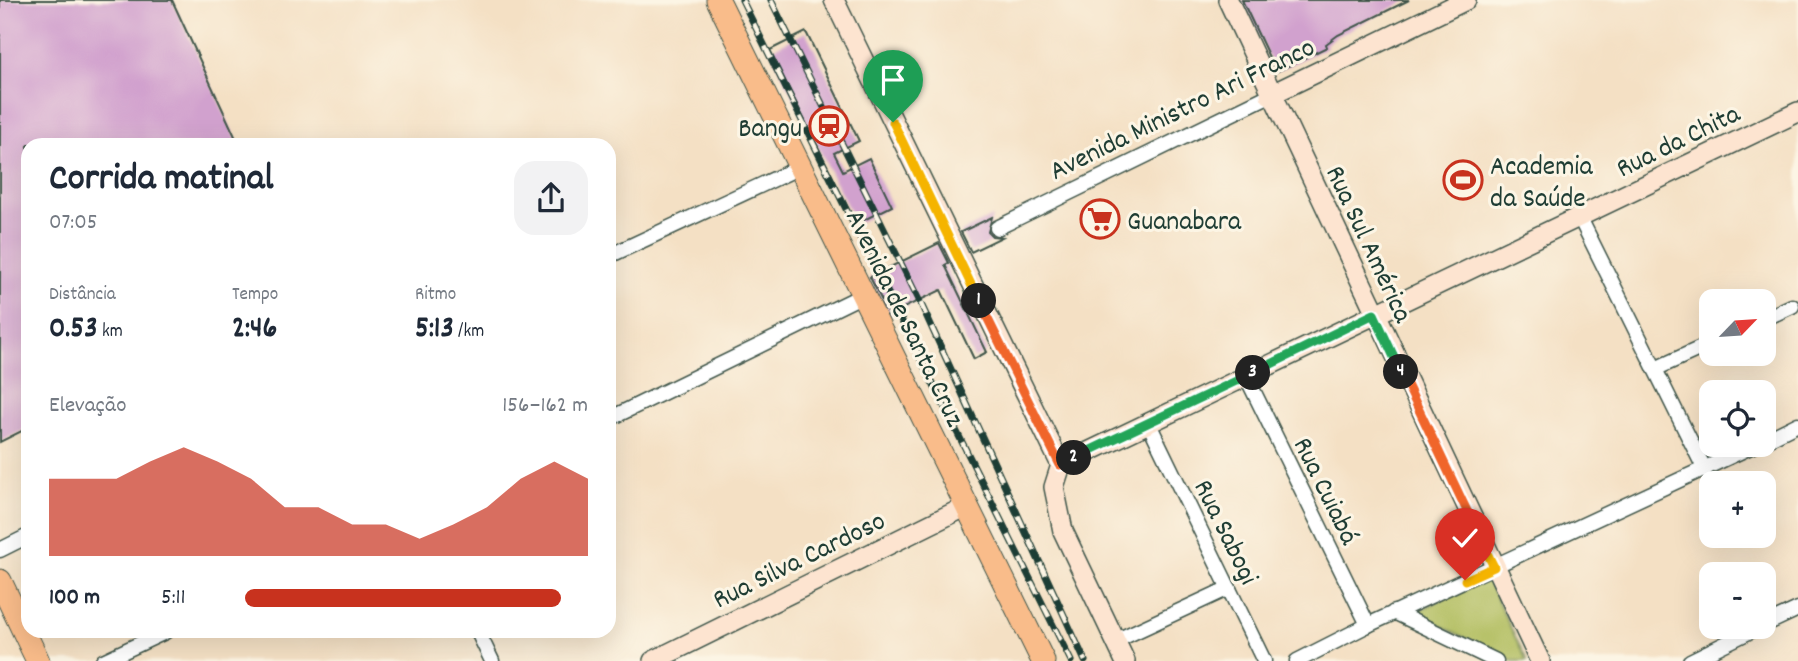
<!DOCTYPE html>
<html lang="pt">
<meta charset="utf-8">
<style>
:root{--surface:#fff;--page:#f2f2f3;--text:#1f2937;--muted:#747a83;--accent:#c8321e}
body{margin:0;font-family:Dekko,sans-serif;background:var(--page);color:var(--text);height:100vh;display:flex;flex-direction:column;font-size:26px;white-space:nowrap}
*{box-sizing:border-box;margin:0}
p{font-size:23px;color:var(--muted)}
.icon{flex:none;width:38px;height:38px;fill:none;stroke:currentColor;stroke-width:2;stroke-linecap:round;stroke-linejoin:round}
.map{position:relative;flex:1;overflow:hidden}
.details{position:absolute;left:21px;top:138px;width:595px;height:500px;display:flex;flex-direction:column;background:var(--surface);border-radius:21px;box-shadow:0 7px 28px #0002}
.details>*{flex:none}
.needle{width:46px;rotate:65deg}
.tools{position:absolute;left:1699px;top:289px;display:grid;gap:14px}
.tools a{display:grid;place-items:center;width:77px;height:77px;border-radius:14px;background:var(--surface);box-shadow:0 7px 28px #0002;font-size:35px}
.pin{position:absolute;display:grid;place-items:center;width:60px;height:60px;color:#fff;margin:-72px -30px;border-radius:50% 50% 50% 0;rotate:-45deg;box-shadow:0 0 7px #0007}
.pin .icon{rotate:45deg}
.km{position:absolute;width:35px;height:35px;margin:-18px;border-radius:50%;background:#222;color:#fff;font-size:19px;line-height:35px;text-align:center}
.round{display:grid;place-items:center;flex:none;width:74px;height:74px;border-radius:21px;background:var(--page)}
.summary{display:flex;align-items:center;justify-content:space-between;height:119px;padding:0 28px}
h1{font-size:38px;font-weight:800;line-height:52px}
.stats{display:grid;grid-template-columns:repeat(3,1fr);gap:10px;height:119px;padding:7px 28px}
.stats div{display:grid;align-content:center}
.stats b{font-size:30px;font-weight:800}
.stats small{font-size:19px;font-weight:400}
.stats p{font-size:19px}
.chart{height:196px;padding:14px 28px}
.chart p{display:flex;justify-content:space-between}
.chart svg{width:100%;height:126px;margin-top:7px;fill:var(--accent);opacity:.7}
ul{padding:0 28px;list-style:none;font-size:23px}
li{display:grid;grid-template-columns:112px 84px 1fr;align-items:center;height:52px}
li i{height:18px;border-radius:9px;background:var(--accent)}
.map>svg:first-child{display:block}
.green{fill:#b1bd5f;stroke:#687d4a;stroke-width:2}
.building{fill:#d1a1ce}
.lines{fill:none;stroke-linecap:round;stroke-linejoin:round}
.street-casing{stroke:#3f554a;stroke-width:17}
.secondary-casing{stroke:#3f554a;stroke-width:22}
.primary-casing{stroke:#3f554a;stroke-width:25}
.street{stroke:#fff;stroke-width:14}
.secondary{stroke:#fde4d0;stroke-width:19}
.primary{stroke:#f9bc8a;stroke-width:23}
.rail-casing{stroke:#1f3d34;stroke-width:7}
.rail{stroke:#fcf5e5;stroke-width:4.5;stroke-dasharray:13;stroke-linecap:butt}
.split-1-casing{stroke:#fff;stroke-width:14}
.split-2-casing{stroke:#fff;stroke-width:14}
.split-3-casing{stroke:#fff;stroke-width:14}
.split-4-casing{stroke:#fff;stroke-width:14}
.split-5-casing{stroke:#fff;stroke-width:14}
.split-6-casing{stroke:#fff;stroke-width:14}
.split-1{stroke:#f5b400;stroke-width:9}
.split-2{stroke:#f0652b;stroke-width:9}
.split-3{stroke:#22a559;stroke-width:9}
.split-4{stroke:#22a559;stroke-width:9}
.split-5{stroke:#f0652b;stroke-width:9}
.split-6{stroke:#f5b400;stroke-width:9}
.labels{text-anchor:middle;stroke-width:6;stroke-linejoin:round;paint-order:stroke}
.street-label{font-size:28px;fill:#1f3d34;stroke:#fcf5e5}
.poi-label{font-size:28px;fill:#1f3d34;stroke:#fcf5e5;text-anchor:start}
</style>
<div class="map">
<svg width="1798" height="661" viewBox="0 0 1798 661">
<rect width="100%" height="100%" fill="#fcf5e5"/>
<filter id="ink" filterUnits="userSpaceOnUse"><feTurbulence type="fractalNoise" baseFrequency=".0143" numOctaves="2"/><feDisplacementMap in="SourceGraphic" scale="14" xChannelSelector="R" yChannelSelector="G"/><feConvolveMatrix kernelMatrix="1 2 1 2 8 2 1 2 1" color-interpolation-filters="sRGB"/></filter>
<filter id="wash" filterUnits="userSpaceOnUse"><feTurbulence type="fractalNoise" baseFrequency=".00686" numOctaves="4" result="noise"/><feDisplacementMap in="SourceGraphic" scale="28" xChannelSelector="R" yChannelSelector="G"/><feGaussianBlur stdDeviation="1.57" result="paint"/><feColorMatrix in="noise" values="0 0 0 0 0 0 0 0 0 0 0 0 0 0 0 0 0 1.4 0 .05"/><feComposite in="paint" operator="in"/></filter>
<g filter="url(#wash)">
<rect width="100%" height="100%" fill="#f4e0c4"/>
<polygon class="green" points="1486,577 1527,661 1512,661 1414,613"/>
<g id="blocks">
<g class="building">
<polygon points="0,0 172,0 239,145 28,145 28,428 0,442"/>
<polygon points="1242,0 1409,0 1338,35 1326,44 1327,47 1276,72"/>
<polygon points="806,32 859,141 834,153 843,171 869,158 892,206 856,224 770,50"/>
<polygon points="992,217 988,232 992,236 1002,237 971,252 961,232"/>
<polygon points="939,243 949,263 945,265 987,352 974,359 941,290 889,315 870,277"/>
</g>
</g>
</g>
<g filter="url(#ink)">
<use href="#blocks" fill-opacity="0" stroke="#3f554a" stroke-width="2"/>
<g class="lines">
<g class="street-casing">
<g id="street">
<polyline points="1579,216 1705,470"/>
<polyline points="997,228 1270,95"/>
<polyline points="609,256 800,167"/>
<polyline points="1764,319 1792,306"/>
<polyline points="1655,369 1712,343"/>
<polyline points="1246,376 1368,625"/>
<polyline points="609,419 863,295"/>
<polyline points="1149,424 1264,661"/>
<polyline points="1764,441 1798,424"/>
<polyline points="0,550 28,536"/>
<polyline points="1394,612 1496,661"/>
<polyline points="1764,625 1798,609"/>
<polyline points="478,632 492,661"/>
<polyline points="1115,641 1229,588"/>
<polyline points="103,661 165,632"/>
<polyline points="1297,661 1368,625 1757,444"/>
<polyline points="1690,661 1761,626"/>
</g>
</g>
<g class="secondary-casing">
<g id="secondary">
<polyline points="834,0 1061,465 1054,487 1063,531 1125,661"/>
<polyline points="1228,0 1540,661"/>
<polyline points="1270,95 1466,0"/>
<polyline points="1061,465 1798,112"/>
<polyline points="653,661 967,506"/>
</g>
</g>
<g class="primary-casing">
<g id="primary">
<polyline points="718,0 1043,661"/>
<polyline points="0,581 38,661"/>
</g>
</g>
<use href="#street" class="street"/>
<use href="#secondary" class="secondary"/>
<use href="#primary" class="primary"/>
<g class="rail-casing">
<g id="rail">
<polyline points="742,0 1071,661"/>
<polyline points="771,0 921,304 1085,661"/>
</g>
</g>
<use href="#rail" class="rail"/>
</g>
</g>
<g class="lines" filter="url(#ink)">
<g class="split-1-casing">
<polyline id="split-1" points="893,122 979,301"/>
</g>
<g class="split-2-casing">
<polyline id="split-2" points="979,301 1060,465 1074,458"/>
</g>
<g class="split-3-casing">
<polyline id="split-3" points="1074,458 1253,373"/>
</g>
<g class="split-4-casing">
<polyline id="split-4" points="1253,373 1374,314 1401,372"/>
</g>
<g class="split-5-casing">
<polyline id="split-5" points="1401,372 1486,551"/>
</g>
<g class="split-6-casing">
<polyline id="split-6" points="1465,580 1494,567 1486,551"/>
</g>
<use href="#split-1" class="split-1"/>
<use href="#split-2" class="split-2"/>
<use href="#split-3" class="split-3"/>
<use href="#split-4" class="split-4"/>
<use href="#split-5" class="split-5"/>
<use href="#split-6" class="split-6"/>
</g>
<defs>
<g id="station-ring" transform="scale(2.0125)"><circle r="9.5" fill="#fcf5e5" stroke="#c8321e" stroke-width="1.5"/><path d="M-3-6H3Q5-6 5-4V2Q5 4 3 4L4.5 6H3L1.5 4h-3L-3 6H-4.5L-3 4Q-5 4-5 2V-4Q-5-6-3-6ZM-3.5-4v3h7v-3ZM-3.5 1v1.5H-2V1ZM2 1v1.5H3.5V1Z" fill="#c8321e"/></g>
<g id="stadium-ring" transform="scale(2.0125)"><circle r="9.5" fill="#fcf5e5" stroke="#c8321e" stroke-width="1.5"/><path d="M0-5a6.5 5 0 1 0 0 10a6.5 5 0 1 0 0-10ZM-3.5-1.8h7v3.6h-7Z" fill="#c8321e"/></g>
<g id="supermarket-ring" transform="scale(2.0125)"><circle r="9.5" fill="#fcf5e5" stroke="#c8321e" stroke-width="1.5"/><path d="M-6-5.5h2.5l.6 2H6L4.5 2H-2.5L-4.4-4H-6ZM-1.5 3.2a1.3 1.3 0 1 0 .1 0ZM3 3.2a1.3 1.3 0 1 0 .1 0Z" fill="#c8321e"/></g>
</defs>
<g fill-rule="evenodd">
<use href="#station-ring" x="829" y="126"/>
<use href="#stadium-ring" x="1463" y="180"/>
<use href="#supermarket-ring" x="1100" y="219"/>
</g>
<g class="labels">
<g class="street-label">
<text transform="translate(1181 107) rotate(-26)" y="10">Avenida Ministro Ari Franco</text>
<text transform="translate(1677 139) rotate(-26)" y="10">Rua da Chita</text>
<text transform="translate(1371 243) rotate(65)" y="10">Rua Sul América</text>
<text transform="translate(907 317) rotate(64)" y="10">Avenida de Santa Cruz</text>
<text transform="translate(1328 490) rotate(64)" y="10">Rua Cuiabá</text>
<text transform="translate(1228 531) rotate(64)" y="10">Rua Sabogi</text>
<text transform="translate(798 558) rotate(-26)" y="10">Rua Silva Cardoso</text>
</g>
<g class="poi-label">
<text x="802" y="136" text-anchor="end">Bangu</text>
<text x="1490" y="174">Academia<tspan x="1490" dy="32">da Saúde</tspan></text>
<text x="1127" y="229">Guanabara</text>
</g>
</g>
</svg>
<div class="tools">
<a><svg class="needle" viewBox="-14 -14 28 28"><path d="M0-13l5 13h-10z" fill="#e53935"/><path d="M0 13l5-13h-10z" fill="#747a83"/></svg></a>
<a><svg class="icon" aria-label="locate" viewBox="0 0 24 24"><circle cx="12" cy="12" r="6"/><path d="M12 2v4M12 18v4M2 12h4M18 12h4"/></svg></a>
<a>+</a>
<a>−</a>
</div>
<div class="pin" style="left:893px;top:122px;background:#1e9e55"><svg class="icon" aria-label="arrive" viewBox="0 0 24 24"><path d="M6 21V4h12l-3 4 3 4H6"/></svg></div>
<div class="pin" style="left:1465px;top:580px;background:#d93025"><svg class="icon" aria-label="check" viewBox="0 0 24 24"><path d="M5 12l5 5 9-10"/></svg></div>
<b class="km" style="left:979px;top:301px">1</b>
<b class="km" style="left:1074px;top:458px">2</b>
<b class="km" style="left:1253px;top:373px">3</b>
<b class="km" style="left:1401px;top:372px">4</b>
<section class="details">
<div class="summary"><div><h1>Corrida matinal</h1><p>07:05</p></div><a class="round"><svg class="icon" aria-label="share" viewBox="0 0 24 24"><path d="M12 15V3M7 8l5-5 5 5M5 13v7h14v-7"/></svg></a></div>
<div class="stats">
<div><p>Distância</p><b>0.53<small> km</small></b></div>
<div><p>Tempo</p><b>2:46</b></div>
<div><p>Ritmo</p><b>5:13<small> /km</small></b></div>
</div>
<div class="chart"><p><span>Elevação</span>156–162 m</p>
<svg viewBox="0 0 160 44" preserveAspectRatio="none"><path d="M0 44V17L10 17L20 17L30 11L40 6L50 11L60 17L70 27L80 27L90 33L100 33L110 38L120 33L130 27L140 17L150 11L160 17V44z"/></svg>
</div>
<ul>
<li><b>100 m</b>5:11<i style="width:92%"></i></li>
</ul>
</section>
</div>
